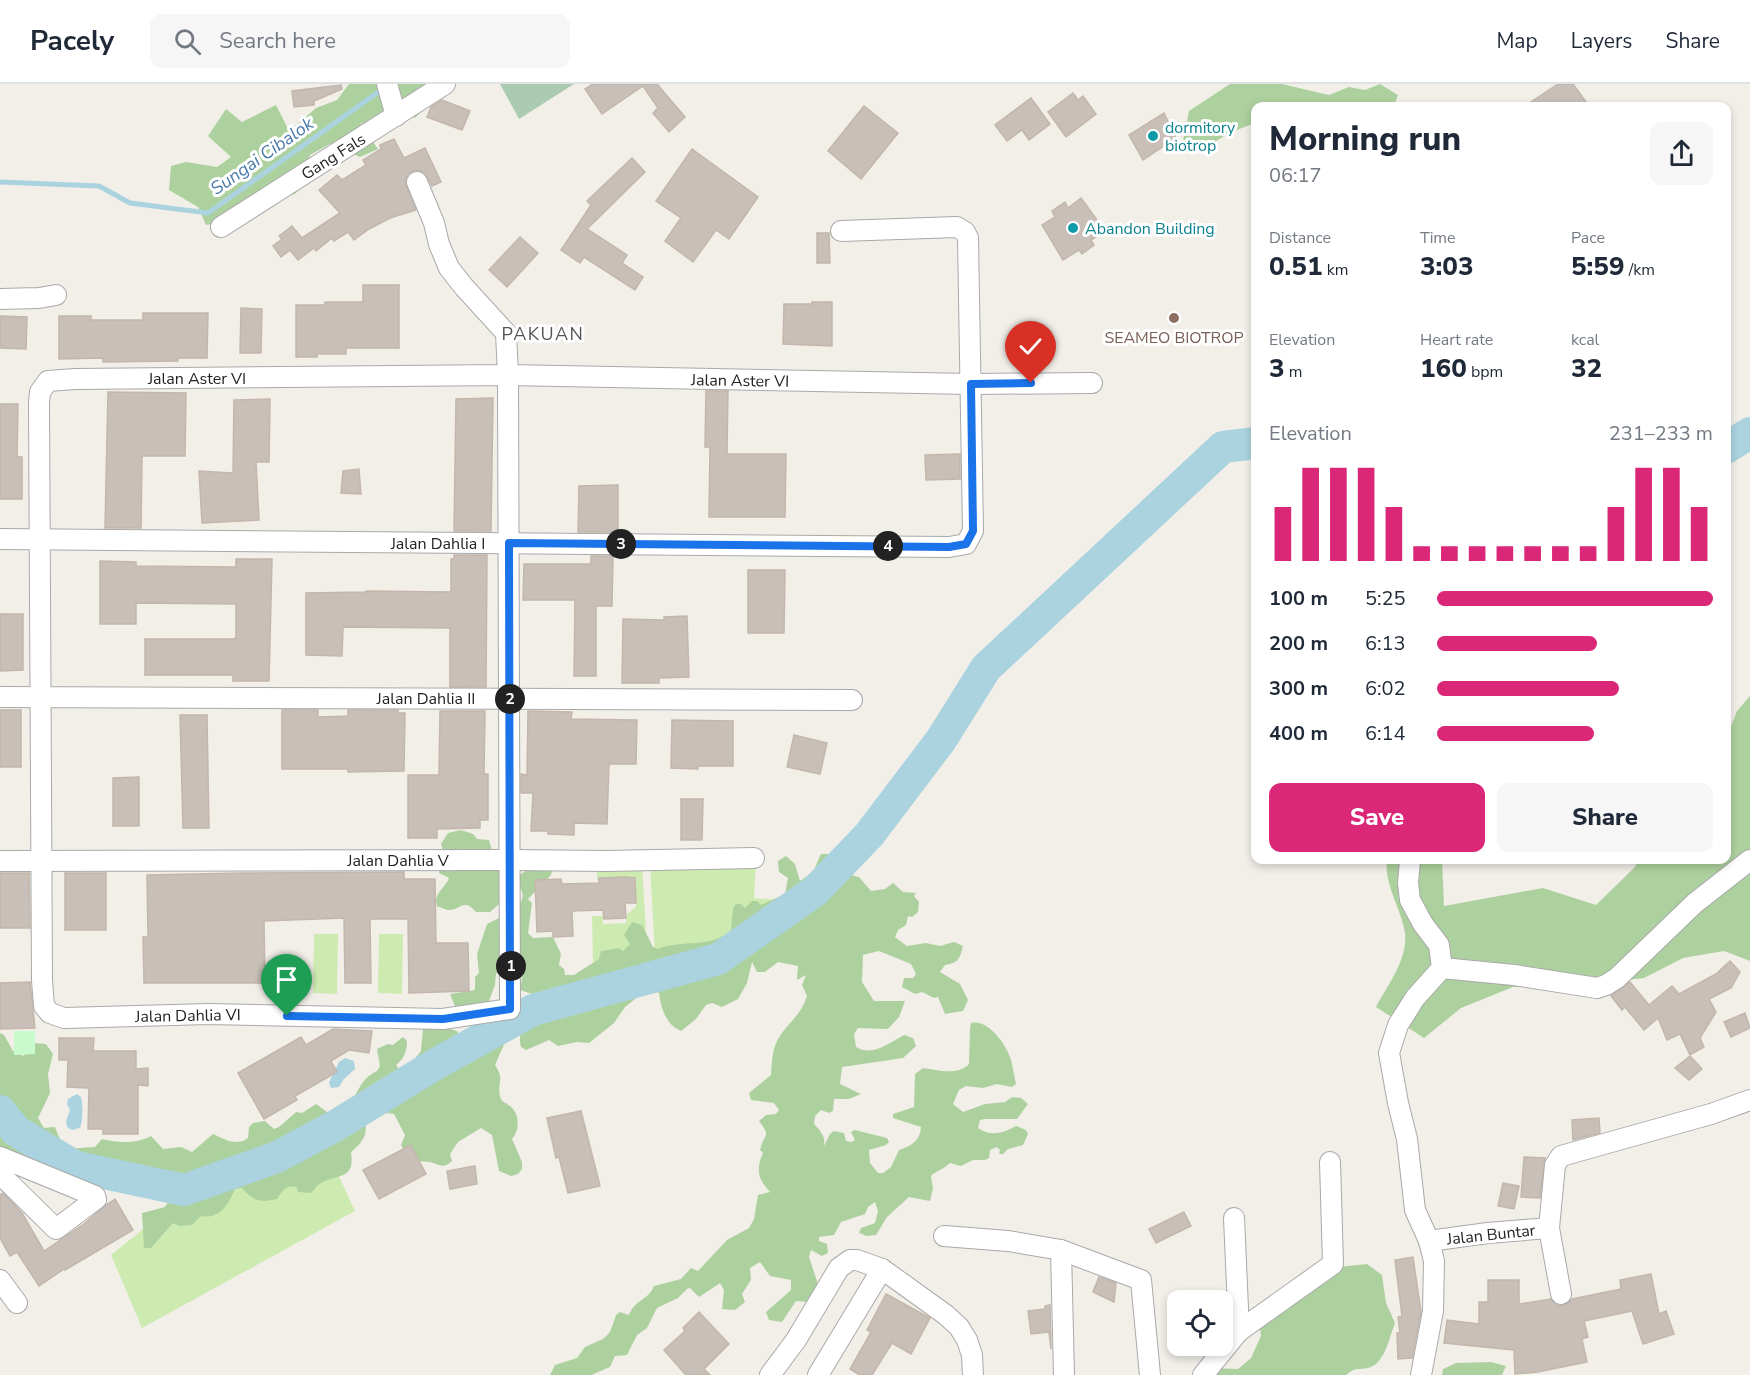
<!DOCTYPE html>
<meta charset="utf-8">
<style>
:root{--surface:#fff;--page:#f6f6f7;--text:#1f2937;--muted:#747a83;--line:#e0e1e3;--accent:#db2777}
body{margin:0;font-family:"Nunito Sans",sans-serif;background:var(--page);color:var(--text);height:100vh;display:flex;flex-direction:column;font-size:22px;white-space:nowrap}
*{box-sizing:border-box;margin:0}
p{font-size:20px;color:var(--muted)}
.icon{flex:none;width:33px;height:33px;fill:none;stroke:currentColor;stroke-width:2;stroke-linecap:round;stroke-linejoin:round}
.map{position:relative;flex:1;overflow:hidden}
.panel{position:absolute;left:1251px;top:18px;width:480px;height:762px;display:flex;flex-direction:column;background:var(--surface);border-radius:12px;box-shadow:0 3px 9px #0003}
.panel>*{flex:none}
.controls{position:absolute;left:1167px;top:1206px;display:grid;gap:12px}
.controls a{display:grid;place-items:center;width:66px;height:66px;border-radius:12px;background:var(--surface);box-shadow:0 3px 9px #0003;font-size:30px}
.pin{position:absolute;display:grid;place-items:center;width:51px;height:51px;color:#fff;margin:-62px -26px;border-radius:50% 50% 50% 0;rotate:-45deg;box-shadow:0 0 6px #0007}
.pin .icon{rotate:45deg}
.km{position:absolute;width:30px;height:30px;margin:-15px;border-radius:50%;background:#222;color:#fff;font-size:16px;line-height:30px;text-align:center}
.round{display:grid;place-items:center;flex:none;width:63px;height:63px;border-radius:12px;background:var(--page)}
.head{display:flex;align-items:center;justify-content:space-between;height:102px;padding:0 18px}
h1{font-size:33px;font-weight:800;line-height:45px}
.metrics{display:grid;grid-template-columns:repeat(3,1fr);gap:9px;height:102px;padding:6px 18px}
.metrics div{display:grid;align-content:center}
.metrics b{font-size:26px;font-weight:800}
.metrics small{font-size:16px;font-weight:400}
.metrics p{font-size:16px}
.chart{height:168px;padding:12px 18px}
.chart p{display:flex;justify-content:space-between}
.chart svg{width:100%;height:108px;margin-top:6px;stroke:var(--accent);stroke-width:6}
.action{display:flex;gap:12px;margin-top:auto;padding:12px 18px}
.action a{flex:1;height:69px;border-radius:12px;background:var(--accent);color:#fff;font-size:24px;font-weight:800;line-height:69px;text-align:center}
.action a+a{background:var(--page);color:var(--text)}
ul{padding:0 18px;list-style:none;font-size:20px}
li{display:grid;grid-template-columns:96px 72px 1fr;align-items:center;height:45px}
li i{height:15px;border-radius:8px;background:var(--accent)}
header{display:flex;align-items:center;gap:36px;box-sizing:border-box;height:84px;padding:0 30px;background:var(--surface);border-bottom:2px solid var(--line)}
header strong{font-size:28px}
nav{display:flex;gap:33px;margin-inline-start:auto;font-size:21px}
.search{width:420px;height:54px;background:var(--page);display:flex;align-items:center;gap:15px;box-sizing:border-box;padding:0 21px;border-radius:12px;color:var(--muted);font-size:22px}
.map>svg:first-child{display:block}
.grass{fill:#cdebb0}
.forest{fill:#add19e}
.cemetery{fill:#aacbaf}
.park{fill:#c8facc}
.water{fill:#aad3df}
.lines{fill:none;stroke-linecap:round;stroke-linejoin:round}
.stream{stroke:#aad3df;stroke-width:5}
.river{stroke:#aad3df;stroke-width:32}
.building{fill:#c7bfb8;stroke:#c4b6ab;stroke-width:1.5}
.minor-casing{stroke:#a9a9a9;stroke-width:22}
.minor{stroke:#fff;stroke-width:20}
.route-casing{stroke:#fff;stroke-width:12}
.route{stroke:#1a73e8;stroke-width:8}
.culture-dot{fill:#0f9aa8;stroke:#fff;stroke-width:2}
.education-dot{fill:#8d6e63;stroke:#fff;stroke-width:2}
.labels{text-anchor:middle;stroke-width:6;stroke-linejoin:round;paint-order:stroke}
.culture-label{font-size:16px;fill:#0d838f;stroke:#fff;text-anchor:start}
.street-label{font-size:16px;fill:#222;stroke:#fff}
.education-label{font-size:16px;fill:#785e54;stroke:#fff}
.water-label{font-size:18px;font-style:italic;fill:#4a7aab;stroke:#fff}
.neighbourhood-label{font-size:18px;letter-spacing:1.5px;fill:#555;stroke:#fff}
</style>
<header>
<strong>Pacely</strong>
<div class="search"><svg class="icon" aria-label="search" viewBox="0 0 24 24"><circle cx="10" cy="10" r="6"/><path d="M15 15l6 6"/></svg>Search here</div>
<nav><a>Map</a><a>Layers</a><a>Share</a></nav>
</header>
<div class="map">
<svg width="1750" height="1291" viewBox="0 0 1750 1291">
<rect width="100%" height="100%" fill="#f2efe9"/>
<g class="grass">
<polygon points="756,777 754,814 793,817 734,856 655,874 650,780"/>
<polygon points="642,780 647,865 593,878 592,832 603,832 603,840 626,839 627,830 636,823 635,797 597,796 597,784"/>
<polygon points="314,850 338,850 337,910 313,909"/>
<polygon points="379,850 403,850 402,910 378,909"/>
<polygon points="335,1084 355,1127 142,1244 111,1171 142,1146 233,1097"/>
</g>
<g class="forest">
<polygon points="349,0 449,0 415,34 386,12 386,49 360,39 378,65 360,73 330,60 310,71 304,98 295,110 262,116 238,136 206,141 198,123 169,106 171,82 186,78 217,83 231,73 208,52 226,25 242,38 276,21 289,47 316,24 337,16"/>
<polygon points="1230,0 1282,0 1329,11 1349,3 1365,6 1380,0 1398,11 1394,22 1256,22 1255,39 1229,49 1203,65 1183,57 1189,27"/>
<path d="M1750,612V877L1724,867L1683,874L1644,894L1568,903H1513L1461,924L1424,954L1376,923C1388,901 1408,875 1405,849C1401,824 1384,801 1387,776H1442L1444,822L1543,804L1596,821L1635,783L1638,776H1726L1727,653L1737,627Z"/>
<path d="M461,746L473,750L477,755L489,756L492,767L504,779L507,813L490,828H476C463,813 461,827 447,826C444,825 440,823 437,822C433,809 445,805 449,794L439,789L443,766L441,760L448,749Z"/>
<path d="M836,766L837,793L822,803L817,815L809,822L822,819L829,801L851,791L859,793L871,807L885,805L893,799L903,808L916,809L914,812L919,818L918,828L912,833L908,832L906,841L898,846L895,853L907,862L926,859L940,862L954,858L963,862C960,875 958,879 945,881L940,888L960,900L968,916L963,927L945,930L938,913L934,914L922,908L915,910L902,903L904,894H913L916,890L911,880L879,867L863,871L862,898L874,917H905L899,933L888,945L858,944L854,950L856,963C872,973 889,959 904,951L913,954L916,962L903,974L842,983L840,1000L861,1010L849,1015H834L833,1027L829,1029L821,1026L815,1032L814,1040C820,1046 826,1053 824,1062L830,1050L834,1047L844,1049L846,1057L851,1058L855,1056L851,1048L855,1046L887,1054L889,1058L886,1061L869,1066L870,1079L878,1089H883L891,1083L899,1066C911,1062 920,1057 921,1043L893,1034V1030L914,1023L915,990L923,984C938,986 957,992 969,980L970,944L971,939C989,935 1007,962 1011,976C1013,984 1014,992 1016,1000L1012,1003L997,1000L983,1004L966,1002L959,1006L953,1020L963,1028L985,1020L1005,1018L1012,1013L1021,1014L1028,1020L1017,1035H985L980,1036L978,1044C990,1053 1004,1049 1016,1042L1026,1046L1028,1050L1023,1061L1008,1065L1003,1070H999L1000,1066L997,1063L990,1066L989,1074L985,1076H973L961,1082L950,1079C944,1085 934,1088 931,1092L933,1105L930,1117L909,1113L887,1133L876,1151L867,1152L859,1149L861,1144L875,1139L878,1127L875,1118L868,1123L865,1130L841,1138L834,1151L819,1153V1157L827,1160L828,1169L822,1172L811,1166L809,1173L820,1206L808,1218L796,1217L782,1238L769,1236L766,1228L791,1206V1196L770,1192L760,1178L750,1184L751,1196L742,1210L745,1218L735,1226L722,1225L724,1206L720,1199L699,1213L690,1204L687,1205L678,1214L657,1224L647,1244L637,1251L627,1271L615,1272L610,1283L591,1291H550L555,1281L577,1274L585,1263L603,1255L610,1248L616,1231L620,1228L629,1231C635,1215 648,1217 654,1202L681,1195L691,1184L698,1187L727,1156L749,1144L754,1135L758,1111L770,1108C757,1094 756,1085 763,1069L760,1066C764,1049 772,1054 759,1037L766,1031L776,1030L779,1026L774,1019L751,1016L749,1009L771,991C772,979 772,967 777,957C786,940 801,932 807,912L802,901L806,891L797,896L798,882L778,878L765,888H757L752,878L747,899L738,915L722,923L712,919L706,921L696,935L681,947C666,941 661,924 659,909L649,904L625,923L614,939L589,959L577,958L558,962L549,956L526,966L521,963C517,947 526,940 525,923L543,910L558,906L560,902L532,910L520,906L524,882L514,884L507,893L496,889L495,901L489,917L460,923L455,922L450,910L475,906V893L479,889L477,870L487,840L499,834L513,845C514,839 515,831 517,825C524,812 525,812 517,798L518,792L530,784L554,780L551,791L528,815L532,819L528,849L533,854L553,853L561,870L559,881L564,885L565,891H574L599,875L601,867L619,864L623,867L630,860L624,851L632,838L642,841L653,863L658,865C681,855 712,865 731,846L733,824L736,820H741L745,824L752,817H757L761,821L785,810L788,794L779,788L778,777L786,772L795,780L800,797L813,788L821,770H832Z"/>
<path d="M489,937L494,942L495,951L506,950V956L495,981C505,996 497,997 500,1012C501,1018 505,1018 510,1022C520,1030 520,1046 512,1055L522,1078V1085L518,1090L511,1092L499,1087L492,1051L481,1044L458,1058L450,1070L452,1077C443,1085 440,1081 430,1078C424,1077 416,1077 410,1077L401,1061L405,1051L394,1030C384,1028 373,1030 365,1036C368,1051 363,1058 351,1068C355,1096 340,1089 321,1099C317,1101 314,1106 311,1109L298,1108L297,1103C286,1101 283,1106 277,1115C261,1119 253,1117 242,1104L235,1105C229,1119 220,1136 201,1132L192,1141L179,1142L173,1139L151,1164H144L142,1129L165,1123L174,1109L155,1106L138,1098L112,1106L88,1101L0,1069V949L4,951L13,967L23,972L35,959L46,960L53,970L48,990L50,1009L38,1034L44,1044L55,1043C65,1070 68,1064 95,1063L102,1055C118,1059 136,1060 151,1052L163,1065L181,1063L192,1068L213,1050C225,1055 236,1063 248,1054L249,1043L253,1039L265,1037L274,1045L279,1043L296,1028L302,1029L316,1020L330,1030C359,1027 352,998 377,987L380,982L377,965L388,960L393,961L403,953L407,957C407,967 404,975 396,981L400,986H406L421,967L423,944H446L457,947L464,960L470,959Z"/>
<path d="M1367,1180L1382,1191L1386,1219L1395,1239C1389,1254 1385,1280 1368,1284C1357,1286 1356,1283 1346,1291H1202L1213,1284L1238,1285L1251,1274L1261,1252L1258,1232L1338,1183Z"/>
<polygon points="1491,1278 1506,1282 1502,1291 1442,1291 1443,1285 1456,1279"/>
</g>
<polygon class="cemetery" points="500,0 574,0 519,35"/>
<polygon class="park" points="14,947 35,947 35,970 14,971"/>
<g class="water">
<path d="M345,974L354,977L355,985L344,995L339,1003L331,1004L329,999C332,991 336,985 339,978Z"/>
<path d="M77,1010L81,1013C83,1019 83,1038 80,1044L72,1046L67,1043L66,1037L70,1026L67,1020L68,1015Z"/>
</g>
<g class="lines">
<polyline class="stream" points="0,98 99,102 130,119 208,129 384,4"/>
<g class="river">
<polyline points="1726,364 1750,349"/>
<polyline points="0,1027 16,1047 76,1083 184,1106 277,1073 335,1042 434,981 533,926 718,875 815,807 869,751 941,656 986,584 1223,363 1256,359"/>
</g>
</g>
<g class="building">
<polygon points="593,0 657,0 685,33 669,48 653,29 658,24 643,2 602,30 585,5"/>
<polygon points="1558,0 1573,0 1589,22 1525,22"/>
<polygon points="341,1 342,5 314,17 314,21 294,23 292,7"/>
<polygon points="1073,9 1078,16 1083,12 1096,30 1066,53 1048,28"/>
<polygon points="1031,14 1050,40 1029,56 1022,46 1007,57 995,41"/>
<polygon points="442,16 470,27 462,46 427,33 431,23"/>
<polygon points="864,22 898,49 861,95 828,67"/>
<polygon points="1164,29 1176,54 1143,76 1129,51"/>
<polygon points="394,55 404,74 425,64 441,98 432,102 425,89 419,86 413,87 408,90 405,96 406,102 416,126 390,134 369,145 354,156 348,148 334,157 332,154 316,167 314,164 298,176 290,166 281,173 273,162 282,155 279,152 292,142 302,154 340,129 319,106 337,91 342,96 366,81 363,76 381,65 380,61"/>
<polygon points="692,65 758,113 729,155 716,146 693,178 665,157 681,134 656,117"/>
<polygon points="632,74 645,88 587,145 627,171 622,179 643,193 635,206 584,173 580,179 561,166 591,121 587,117"/>
<polygon points="1081,114 1105,147 1091,156 1094,161 1082,170 1079,166 1063,176 1042,141 1055,133 1052,127 1065,118 1068,124"/>
<polygon points="817,149 829,149 830,179 817,179"/>
<polygon points="520,153 538,169 507,203 489,186"/>
<polygon points="363,201 399,201 399,264 346,264 346,270 317,270 317,273 296,273 296,221 325,221 325,218 363,218"/>
<polygon points="812,218 832,218 832,262 783,260 784,220 812,220"/>
<polygon points="241,224 262,225 261,269 240,269"/>
<polygon points="143,229 208,229 207,274 178,274 178,277 103,278 103,274 59,275 59,232 91,232 91,236 143,236"/>
<polygon points="0,232 27,233 26,265 0,264"/>
<polygon points="706,307 728,307 727,370 786,370 785,433 709,433 710,363 705,363"/>
<polygon points="108,308 186,309 185,372 142,372 141,444 105,444"/>
<polygon points="493,314 491,447 454,447 456,315"/>
<polygon points="270,315 269,378 256,378 259,436 202,439 199,387 233,389 234,316"/>
<polygon points="0,320 18,320 17,373 22,373 22,415 0,415"/>
<polygon points="960,370 960,395 926,396 925,371"/>
<polygon points="359,385 361,410 341,409 343,387"/>
<polygon points="618,401 618,448 578,448 579,402"/>
<polygon points="454,471 487,471 486,603 450,603 450,544 343,543 342,572 306,571 306,509 365,508 366,507 451,508 451,475 454,475"/>
<polygon points="591,472 613,472 612,522 596,522 596,592 574,592 575,516 523,516 524,480 591,480"/>
<polygon points="236,475 272,475 269,597 233,597 233,591 145,591 145,555 233,555 236,554 236,520 136,519 136,540 100,540 100,477 136,478 136,482 236,483"/>
<polygon points="748,486 785,486 784,549 748,549"/>
<polygon points="0,530 23,530 23,586 0,587"/>
<polygon points="687,532 689,593 659,594 659,599 622,599 623,535 664,536 664,533"/>
<rect x="0" y="626" width="21" height="57"/>
<polygon points="282,626 318,626 318,633 348,632 348,626 398,626 398,629 405,629 404,687 348,688 348,685 282,685"/>
<polygon points="440,627 485,627 484,690 488,690 488,736 480,736 480,744 437,745 437,754 408,754 408,691 439,691"/>
<polygon points="528,627 572,628 571,635 637,636 636,680 609,680 607,740 574,739 574,751 548,750 548,747 531,747 533,709 521,709 521,690 527,691"/>
<polygon points="180,631 207,631 209,744 183,744"/>
<polygon points="672,636 733,637 733,682 698,682 698,685 671,684"/>
<polygon points="794,651 827,659 820,690 787,683"/>
<polygon points="139,693 139,742 113,742 113,694"/>
<polygon points="681,715 703,715 702,756 681,756"/>
<polygon points="404,788 404,795 435,795 436,859 468,859 469,907 409,909 408,835 370,835 371,899 345,899 344,834 264,837 265,899 144,899 143,853 148,853 147,791 242,789"/>
<polygon points="0,789 29,789 30,844 0,844"/>
<rect x="65" y="789" width="41" height="57"/>
<polygon points="626,793 635,794 636,819 625,819 626,834 604,835 603,826 572,827 573,852 553,853 553,847 537,848 535,796 561,795 562,800 599,799 599,794"/>
<polygon points="1730,877 1740,888 1731,904 1709,915 1716,928 1700,954 1704,963 1690,971 1680,950 1667,956 1658,934 1644,946 1625,923 1622,926 1611,912 1630,898 1649,921 1672,902 1679,910 1716,890"/>
<polygon points="30,898 35,944 0,945 0,899"/>
<polygon points="1745,929 1750,944 1731,953 1724,938"/>
<polygon points="333,945 372,947 369,969 349,966 331,977 337,988 295,1012 297,1016 264,1035 238,989 301,953 306,961"/>
<polygon points="59,954 94,954 93,967 136,967 136,985 148,984 148,1002 138,1001 138,1050 103,1050 103,1045 88,1045 89,1004 67,1003 68,976 59,976"/>
<polygon points="1690,972 1702,985 1689,996 1675,984"/>
<polygon points="581,1027 600,1102 568,1109 559,1073 556,1074 547,1034"/>
<polygon points="1599,1034 1600,1049 1573,1056 1572,1036"/>
<polygon points="411,1061 426,1090 379,1115 363,1086"/>
<polygon points="1524,1073 1545,1074 1540,1114 1521,1113"/>
<polygon points="475,1082 477,1100 450,1105 447,1087"/>
<polygon points="1503,1099 1519,1102 1514,1125 1498,1122"/>
<polygon points="3,1109 22,1129 44,1167 84,1140 106,1121 115,1115 133,1146 65,1186 64,1185 39,1202 17,1168 10,1172 0,1154 0,1111"/>
<polygon points="1184,1128 1191,1142 1156,1159 1149,1145"/>
<polygon points="1413,1173 1421,1228 1412,1274 1398,1275 1397,1249 1400,1249 1398,1233 1402,1232 1395,1176"/>
<polygon points="1651,1190 1659,1230 1666,1227 1674,1250 1643,1260 1632,1227 1584,1237 1588,1253 1582,1255 1587,1278 1538,1288 1515,1290 1514,1266 1444,1259 1447,1236 1479,1240 1479,1218 1488,1218 1488,1196 1519,1196 1519,1220 1551,1215 1556,1221 1563,1222 1568,1219 1572,1215 1621,1205 1620,1196"/>
<polygon points="1099,1193 1116,1199 1114,1218 1093,1208"/>
<polygon points="886,1210 930,1234 911,1270 892,1259 872,1291 860,1291 850,1285 871,1248 867,1246"/>
<polygon points="1050,1221 1051,1265 1049,1248 1031,1250 1028,1227 1045,1225 1045,1222"/>
<polygon points="699,1228 729,1260 704,1285 710,1291 686,1291 664,1266 685,1247 683,1244"/>
</g>
<g class="lines">
<g class="minor-casing">
<g id="minor">
<polyline points="387,0 396,32"/>
<polyline points="417,98 434,139 439,160 449,184 464,203 506,249 508,291 510,925 443,935 209,930 64,934 50,929 44,922 42,896 39,319 40,308 48,297 75,295 508,291 971,300 1092,299"/>
<polyline points="221,143 445,0"/>
<polyline points="0,215 39,214 56,211"/>
<polyline points="0,455 949,463 966,460 973,447 968,154 965,148 957,143 841,147"/>
<polyline points="0,613 852,616"/>
<polyline points="1410,776 1408,799 1410,816 1423,840 1439,861 1442,884 1415,914 1398,941 1389,969 1398,1019 1407,1055 1415,1126 1429,1157 1434,1177 1433,1227 1421,1291"/>
<polyline points="0,777 511,776 607,777 754,774"/>
<polyline points="1442,884 1514,891 1597,904 1606,901 1617,894 1695,819 1750,776"/>
<polyline points="0,1073 95,1112 96,1115 56,1145 0,1090"/>
<polyline points="1234,1134 1239,1247"/>
<polyline points="944,1152 1008,1157 1061,1166 1064,1291"/>
<polyline points="1429,1157 1488,1149 1549,1144"/>
<polyline points="1061,1166 1141,1196 1150,1291"/>
<polyline points="0,1196 17,1219"/>
<polyline points="1561,1210 1549,1144 1555,1081 1561,1072 1711,1030 1750,1016"/>
<polyline points="770,1291 796,1256 839,1184 850,1176 857,1176 882,1185 946,1231 959,1243 967,1256 972,1271 973,1291"/>
<polyline points="818,1291 882,1185"/>
<polyline points="1203,1291 1239,1247 1333,1180 1330,1078"/>
</g>
</g>
<use href="#minor" class="minor"/>
</g>
<g class="lines">
<g class="route-casing">
<polyline id="route" points="287,932 443,935 510,925 509,459 949,463 966,460 973,447 971,300 1031,299"/>
</g>
<use href="#route" class="route"/>
</g>
<g class="culture-dot">
<circle cx="1153" cy="52" r="6"/>
<circle cx="1073" cy="144" r="6"/>
</g>
<circle class="education-dot" cx="1174" cy="234" r="6"/>
<g class="labels">
<g class="culture-label">
<text x="1165" y="49">dormitory<tspan x="1165" dy="18">biotrop</tspan></text>
<text x="1085" y="150">Abandon Building</text>
</g>
<g class="street-label">
<text transform="translate(333 72) rotate(-32)" y="6">Gang Fals</text>
<text x="197" y="300">Jalan Aster VI</text>
<text transform="translate(740 296) rotate(1)" y="6">Jalan Aster VI</text>
<text x="438" y="465">Jalan Dahlia I</text>
<text x="426" y="620">Jalan Dahlia II</text>
<text x="398" y="782">Jalan Dahlia V</text>
<text transform="translate(188 931) rotate(-1)" y="6">Jalan Dahlia VI</text>
<text transform="translate(1491 1150) rotate(-6)" y="6">Jalan Buntar</text>
</g>
<g class="education-label">
<text x="1174" y="259">SEAMEO BIOTROP</text>
</g>
<g class="water-label">
<text transform="translate(262 72) rotate(-35)" y="6">Sungai Cibalok</text>
</g>
<g class="neighbourhood-label">
<text x="543" y="256">PAKUAN</text>
</g>
</g>
</svg>
<div class="controls">
<a><svg class="icon" aria-label="locate" viewBox="0 0 24 24"><circle cx="12" cy="12" r="6"/><path d="M12 2v4M12 18v4M2 12h4M18 12h4"/></svg></a>
</div>
<div class="pin" style="left:287px;top:932px;background:#1e9e55"><svg class="icon" aria-label="arrive" viewBox="0 0 24 24"><path d="M6 21V4h12l-3 4 3 4H6"/></svg></div>
<div class="pin" style="left:1031px;top:299px;background:#d93025"><svg class="icon" aria-label="check" viewBox="0 0 24 24"><path d="M5 12l5 5 9-10"/></svg></div>
<b class="km" style="left:511px;top:882px">1</b>
<b class="km" style="left:510px;top:615px">2</b>
<b class="km" style="left:621px;top:460px">3</b>
<b class="km" style="left:888px;top:462px">4</b>
<section class="panel">
<div class="head"><div><h1>Morning run</h1><p>06:17</p></div><a class="round"><svg class="icon" aria-label="share" viewBox="0 0 24 24"><path d="M12 15V3M7 8l5-5 5 5M5 13v7h14v-7"/></svg></a></div>
<div class="metrics">
<div><p>Distance</p><b>0.51<small> km</small></b></div>
<div><p>Time</p><b>3:03</b></div>
<div><p>Pace</p><b>5:59<small> /km</small></b></div>
</div>
<div class="metrics">
<div><p>Elevation</p><b>3<small> m</small></b></div>
<div><p>Heart rate</p><b>160<small> bpm</small></b></div>
<div><p>kcal</p><b>32</b></div>
</div>
<div class="chart"><p><span>Elevation</span>231–233 m</p>
<svg viewBox="0 0 160 44" preserveAspectRatio="none"><path d="M5 44V22M15 44V6M25 44V6M35 44V6M45 44V22M55 44V38M65 44V38M75 44V38M85 44V38M95 44V38M105 44V38M115 44V38M125 44V22M135 44V6M145 44V6M155 44V22"/></svg>
</div>
<ul>
<li><b>100 m</b>5:25<i style="width:100%"></i></li>
<li><b>200 m</b>6:13<i style="width:58%"></i></li>
<li><b>300 m</b>6:02<i style="width:66%"></i></li>
<li><b>400 m</b>6:14<i style="width:57%"></i></li>
</ul>
<div class="action"><a>Save</a><a>Share</a></div>
</section>
</div>
